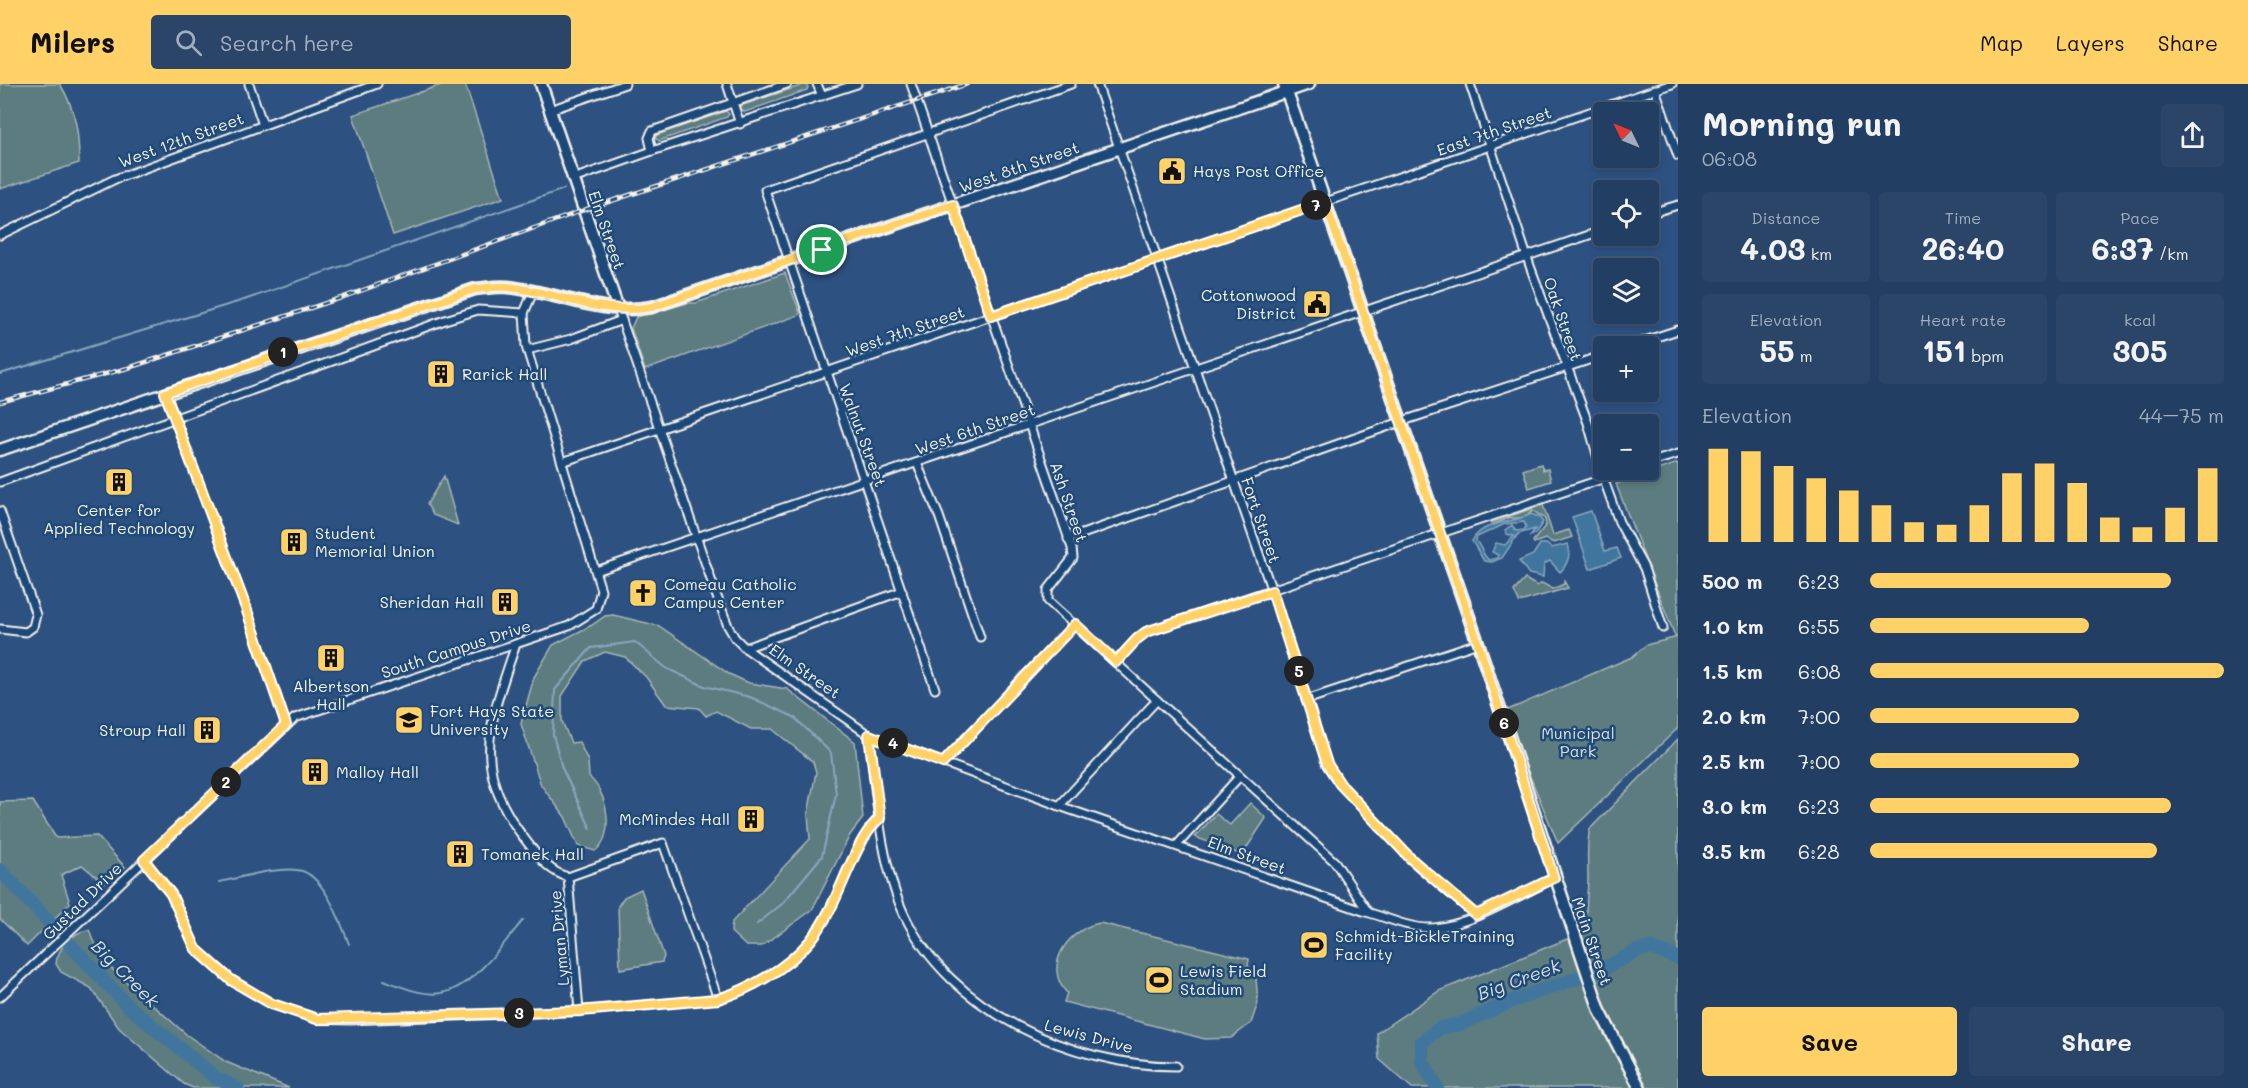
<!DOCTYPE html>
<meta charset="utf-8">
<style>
:root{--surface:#223e62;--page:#2a4568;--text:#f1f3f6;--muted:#a2aebe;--line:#3f5777;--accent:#ffd166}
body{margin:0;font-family:Mali,sans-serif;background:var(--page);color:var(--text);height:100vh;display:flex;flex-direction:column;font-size:22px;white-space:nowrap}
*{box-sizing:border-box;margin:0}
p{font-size:20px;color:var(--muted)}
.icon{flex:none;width:33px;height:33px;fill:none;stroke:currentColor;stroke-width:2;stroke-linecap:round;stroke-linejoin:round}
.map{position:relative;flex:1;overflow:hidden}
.details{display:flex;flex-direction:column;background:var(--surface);width:570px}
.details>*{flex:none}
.needle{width:39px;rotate:313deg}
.fabs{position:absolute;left:1593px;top:18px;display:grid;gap:12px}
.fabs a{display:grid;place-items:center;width:66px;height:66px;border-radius:6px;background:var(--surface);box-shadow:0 3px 9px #0003,0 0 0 2px var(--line);font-size:30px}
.pin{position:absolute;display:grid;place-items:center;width:51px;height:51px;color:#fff;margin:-26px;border:3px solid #fff;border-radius:50%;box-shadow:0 2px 6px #0007}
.km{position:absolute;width:30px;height:30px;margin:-15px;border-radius:50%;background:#222;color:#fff;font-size:16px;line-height:30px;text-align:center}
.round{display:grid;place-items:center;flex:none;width:63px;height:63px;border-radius:6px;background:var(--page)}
.summary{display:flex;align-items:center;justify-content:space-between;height:102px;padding:0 24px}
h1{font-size:33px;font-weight:800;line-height:45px}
.metrics{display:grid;grid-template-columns:repeat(3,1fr);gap:9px;height:102px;padding:6px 24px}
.metrics div{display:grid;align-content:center;border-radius:6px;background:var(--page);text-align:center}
.metrics b{font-size:30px;font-weight:800}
.metrics small{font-size:16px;font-weight:400}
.metrics p{font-size:16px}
.chart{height:168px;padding:12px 24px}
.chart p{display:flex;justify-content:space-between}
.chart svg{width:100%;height:108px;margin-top:6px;stroke:var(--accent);stroke-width:6}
.action{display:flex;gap:12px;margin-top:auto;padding:12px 24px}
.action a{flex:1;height:69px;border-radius:6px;background:var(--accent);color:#111;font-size:24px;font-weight:800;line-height:69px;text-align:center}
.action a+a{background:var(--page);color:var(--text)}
ul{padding:0 24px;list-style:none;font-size:20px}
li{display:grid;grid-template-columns:96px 72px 1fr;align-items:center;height:45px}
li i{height:15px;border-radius:8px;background:var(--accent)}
header{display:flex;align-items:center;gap:36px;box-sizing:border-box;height:84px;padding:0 30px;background:var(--accent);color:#111}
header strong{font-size:28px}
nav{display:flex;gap:33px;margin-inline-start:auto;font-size:21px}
.search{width:420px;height:54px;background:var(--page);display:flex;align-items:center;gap:15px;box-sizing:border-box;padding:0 21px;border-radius:6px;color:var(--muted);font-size:22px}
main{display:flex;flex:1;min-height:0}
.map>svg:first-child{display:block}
.green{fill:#5b7b7f;stroke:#a8b6b4;stroke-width:1.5}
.water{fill:#41769e;stroke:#89a7bc;stroke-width:1.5;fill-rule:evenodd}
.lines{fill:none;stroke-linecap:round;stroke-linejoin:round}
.stream{stroke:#89a7bc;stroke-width:2}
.river{stroke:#41769e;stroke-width:14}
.street-casing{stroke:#f4f1e8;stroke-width:11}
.secondary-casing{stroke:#f4f1e8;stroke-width:15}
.street{stroke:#1f4a7a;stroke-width:7}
.secondary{stroke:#1f4a7a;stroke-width:10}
.rail-casing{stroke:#f4f1e8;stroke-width:4.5}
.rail{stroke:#1f4a7a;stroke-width:2;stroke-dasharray:7;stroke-linecap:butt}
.route-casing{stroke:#fff;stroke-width:12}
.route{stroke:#ffd166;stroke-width:8}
.labels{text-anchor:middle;stroke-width:5;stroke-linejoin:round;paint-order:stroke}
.street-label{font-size:16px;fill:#f4f1e8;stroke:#1f4a7a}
.poi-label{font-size:16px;fill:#f4f1e8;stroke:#1f4a7a;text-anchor:start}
.park-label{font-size:16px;fill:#dddfd8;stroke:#1f4a7a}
.water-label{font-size:18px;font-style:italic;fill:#d9dfdd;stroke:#1f4a7a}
</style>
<header>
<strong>Milers</strong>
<div class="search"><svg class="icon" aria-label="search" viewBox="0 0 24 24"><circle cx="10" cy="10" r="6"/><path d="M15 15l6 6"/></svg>Search here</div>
<nav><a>Map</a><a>Layers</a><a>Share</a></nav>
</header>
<main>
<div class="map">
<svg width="1678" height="1004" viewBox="0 0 1678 1004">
<rect width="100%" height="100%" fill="#2d5282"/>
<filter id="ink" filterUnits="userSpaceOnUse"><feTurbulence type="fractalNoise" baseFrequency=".0167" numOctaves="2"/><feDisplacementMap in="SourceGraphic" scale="12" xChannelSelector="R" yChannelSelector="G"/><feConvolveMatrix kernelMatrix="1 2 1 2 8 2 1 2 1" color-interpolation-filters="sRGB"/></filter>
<g filter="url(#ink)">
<g class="green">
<path d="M0,0H60C76,26 79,49 79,79L0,105Z"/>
<polygon points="444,0 465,0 503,114 393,151 353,31"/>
<polygon points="806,0 808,3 807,6 745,28 740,25 743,21"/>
<polygon points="726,27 729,30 727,33 659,57 655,54 657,51"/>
<polygon points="785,189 800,229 799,231 645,286 631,244 636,233 688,219 696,219"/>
<polygon points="1678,379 1678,551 1675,552 1616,400"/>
<polygon points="1541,380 1543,386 1548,385 1551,397 1529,404 1523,386"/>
<polygon points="444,392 458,441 433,431 427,420"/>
<polygon points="1543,421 1553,451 1569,446 1572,453 1554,459 1545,455 1534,459 1533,457 1546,441 1545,435 1533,427 1522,434 1509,434 1492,441 1490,439"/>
<polygon points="1525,495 1537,502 1542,499 1553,505 1564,500 1564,497 1568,504 1519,518 1514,507"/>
<path d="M613,531L659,542L729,590L749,599L787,605L855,658L863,734L850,751L812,826L762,862H746L731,848L732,838L810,755L808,730L816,688L813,678L772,645H751L716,627L706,632L699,624L666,621L646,593L625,573L605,568L585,577L562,612V637L571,659L579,658L588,677L589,693C607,707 616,752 595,767L578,762L565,733L541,701L521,640L534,593L553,561L592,541L605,532Z"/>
<polygon points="1678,553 1678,644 1558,759 1503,628 1632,573 1646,561"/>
<path d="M1678,655V1004H1412L1379,975L1377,949L1439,907L1587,847C1584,828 1588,812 1588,793C1588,776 1586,761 1590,745Z"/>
<polygon points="33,717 56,754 97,752 125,783 104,799 82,781 61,791 70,819 27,862 0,835 0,718"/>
<polygon points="1250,719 1266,734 1242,771 1195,753 1216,730 1230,741"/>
<polygon points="641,805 664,872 662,878 620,885 618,822 624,813"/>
<path d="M1100,839L1249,875L1248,882L1256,895L1258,919L1251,939L1231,954L1205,955L1064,918L1067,909C1041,881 1070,844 1100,839Z"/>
<path d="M89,846L104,878L187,951L226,978L289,1004H193L184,1000L119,944L91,904L61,888L56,880C57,865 74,847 89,846Z"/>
</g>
<g class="water">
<polygon points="1591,427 1605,467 1617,464 1621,474 1590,485 1572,433"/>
<path d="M1531,430L1539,433L1543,438L1535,450L1530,452L1535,445L1518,450L1502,474L1492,478L1484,477L1472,457C1483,436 1513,440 1531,430ZM1524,438L1526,443L1524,446L1516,447L1512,441L1505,446L1507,450L1514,452L1505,461L1496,459L1492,468L1498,471L1497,474L1489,476C1482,471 1482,463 1476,457L1477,453L1505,440Z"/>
<path d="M1540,460H1546L1552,464L1568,460C1571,469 1568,481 1560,488L1550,477L1544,480L1543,493L1529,490L1519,477L1533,471Z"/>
</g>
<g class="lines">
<g class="stream">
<polyline points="0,290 244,216 564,105"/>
<polyline points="591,745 562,684 553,651 555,606 591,564 635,558 666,584 704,602 750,613 794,633 831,669 836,710 822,772 782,820 757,840"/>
<path d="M219,798C239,794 283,781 302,787C325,794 341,839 349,860"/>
<path d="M384,896C402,903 426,914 446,908C475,900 505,858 523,836"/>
</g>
<g class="river">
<polyline points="0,786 128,922 216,994 237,1004"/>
<polyline points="1437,1004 1422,977 1422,958 1440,944 1460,940 1515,916 1603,885 1637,867 1650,864 1678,874"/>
</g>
<g class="street-casing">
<g id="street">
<polyline points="249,0 263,41"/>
<polyline points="727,0 740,40"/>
<polyline points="817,0 822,12"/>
<polyline points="911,0 1072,464 1073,474 1048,506 1048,517 1335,778 1368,828"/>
<polyline points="1097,0 1275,516 1327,680 1340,700 1411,775 1476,831"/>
<polyline points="1470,0 1530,182 1588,339 1605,399 1619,438 1644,484 1663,544"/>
<polyline points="1655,5 1678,72"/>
<polyline points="550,26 625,0"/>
<polyline points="652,67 649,54 652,47 787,0"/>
<polyline points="573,95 652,67 857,0"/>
<polyline points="1648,130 1678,121"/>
<polyline points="0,151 115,95 377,0"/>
<path d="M618,225L716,510L728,542L735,554L745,564L869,651L1068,725L1366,828C1386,833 1408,844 1429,844C1466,844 1521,810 1554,794"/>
<polyline points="1629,262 1678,246"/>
<polyline points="527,266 571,255 622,236"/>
<polyline points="165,309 246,524 286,641"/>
<polyline points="562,378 1672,0"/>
<polyline points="917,379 939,432 980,553"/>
<polyline points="1648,379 1678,370"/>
<polyline points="0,398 445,236 478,226 524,229"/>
<polyline points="0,427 36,531 33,543 26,548 0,545"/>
<polyline points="1068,455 1409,335 1604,271"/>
<polyline points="596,487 1604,146"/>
<path d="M516,560C489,640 469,684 527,758C538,772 549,788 568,793"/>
<polyline points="745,564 902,507"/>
<polyline points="1116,578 1137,555 1146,548 1629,386"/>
<polyline points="935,605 765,106 1071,0"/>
<polyline points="1306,616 1478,559"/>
<path d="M869,651C876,707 880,779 904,830C949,927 1073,982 1176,982"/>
<polyline points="943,679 1075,540"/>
<polyline points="1059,722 1157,616"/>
<polyline points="1177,761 1240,692"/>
<path d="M144,776L171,810L196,865L231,896L272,920L317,935L350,936L579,927L718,915C751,905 787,884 810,857C826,838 837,811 847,788C856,769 864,748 880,734"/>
<polyline points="568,793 663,759 718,915"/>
<polyline points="568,793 579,927"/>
<polyline points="0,913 295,634 569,542 596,525 601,506 526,262 524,229 533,208"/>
</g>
</g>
<g class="secondary-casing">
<g id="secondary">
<polyline points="541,0 618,225"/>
<polyline points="1284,0 1478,559 1600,927 1640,1004"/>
<path d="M0,366L475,205C486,204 498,202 508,203C558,208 600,232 652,223L1309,0"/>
</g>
</g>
<use href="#street" class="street"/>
<use href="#secondary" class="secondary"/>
<g class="rail-casing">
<polyline id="rail" points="0,318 128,284 341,214 584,126 967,0"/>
</g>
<use href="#rail" class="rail"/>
</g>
</g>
<g class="lines" filter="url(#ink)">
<g class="route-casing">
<path id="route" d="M1325,118L1478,559L1554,794L1476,831L1411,775L1340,700L1327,680L1272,507L1146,548L1137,555L1116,578L1075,540L943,679L869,651L880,734C864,748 856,769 847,788C837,811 826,838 810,857C787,884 751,905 718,915L579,927L317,935L272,920L231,896L196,865L171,810L144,776L286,641L246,524L165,309L475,205C486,204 498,202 508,203C558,208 600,232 652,223L953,121L991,232Z"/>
</g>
<use href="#route" class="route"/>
</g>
<defs>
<g id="civic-square" transform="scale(1.5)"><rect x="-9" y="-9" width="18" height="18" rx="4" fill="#ffd166" stroke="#1f4a7a"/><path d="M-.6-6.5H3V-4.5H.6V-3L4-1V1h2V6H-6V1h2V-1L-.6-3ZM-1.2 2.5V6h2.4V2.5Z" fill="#111"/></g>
<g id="building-square" transform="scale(1.5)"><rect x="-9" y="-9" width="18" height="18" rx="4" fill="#ffd166" stroke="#1f4a7a"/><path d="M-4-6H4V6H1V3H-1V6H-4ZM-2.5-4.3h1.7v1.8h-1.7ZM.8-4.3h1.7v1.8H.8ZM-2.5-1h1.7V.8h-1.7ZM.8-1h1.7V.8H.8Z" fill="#111"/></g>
<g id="church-square" transform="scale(1.5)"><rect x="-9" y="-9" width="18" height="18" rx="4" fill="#ffd166" stroke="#1f4a7a"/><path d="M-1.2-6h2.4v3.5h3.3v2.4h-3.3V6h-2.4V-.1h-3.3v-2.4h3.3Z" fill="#111"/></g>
<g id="university-square" transform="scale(1.5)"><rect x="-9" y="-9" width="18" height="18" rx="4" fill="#ffd166" stroke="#1f4a7a"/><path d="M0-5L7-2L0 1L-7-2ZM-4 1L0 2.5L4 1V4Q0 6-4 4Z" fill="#111"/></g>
<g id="stadium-square" transform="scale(1.5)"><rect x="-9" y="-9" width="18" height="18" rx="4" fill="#ffd166" stroke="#1f4a7a"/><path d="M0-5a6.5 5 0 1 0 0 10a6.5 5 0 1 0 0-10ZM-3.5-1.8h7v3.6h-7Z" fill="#111"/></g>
</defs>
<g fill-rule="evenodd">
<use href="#civic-square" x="1172" y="87"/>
<use href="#civic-square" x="1317" y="220"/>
<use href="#building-square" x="441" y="290"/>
<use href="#building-square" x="119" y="398"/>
<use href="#building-square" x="294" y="458"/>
<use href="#church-square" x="643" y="509"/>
<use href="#building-square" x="505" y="518"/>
<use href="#building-square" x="331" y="574"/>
<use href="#university-square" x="409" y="636"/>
<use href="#building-square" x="207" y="646"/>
<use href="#building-square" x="315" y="688"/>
<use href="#building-square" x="751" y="735"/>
<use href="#building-square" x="460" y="770"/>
<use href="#stadium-square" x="1314" y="861"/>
<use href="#stadium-square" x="1159" y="896"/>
</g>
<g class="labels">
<g class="street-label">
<text transform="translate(1494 47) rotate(-19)" y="6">East 7th Street</text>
<text transform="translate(181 56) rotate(-20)" y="6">West 12th Street</text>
<text transform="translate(1019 83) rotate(-19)" y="6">West 8th Street</text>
<text transform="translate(607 146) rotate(71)" y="6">Elm Street</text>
<text transform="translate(1563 235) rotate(71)" y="6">Oak Street</text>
<text transform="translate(905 247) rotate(-19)" y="6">West 7th Street</text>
<text transform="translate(975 345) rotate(-19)" y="6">West 6th Street</text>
<text transform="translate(863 351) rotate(70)" y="6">Walnut Street</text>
<text transform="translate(1069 418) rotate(71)" y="6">Ash Street</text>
<text transform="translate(1261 436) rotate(71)" y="6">Fort Street</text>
<text transform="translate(456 565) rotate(-18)" y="6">South Campus Drive</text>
<text transform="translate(805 587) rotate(35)" y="6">Elm Street</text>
<text transform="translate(1247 771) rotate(20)" y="6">Elm Street</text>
<text transform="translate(82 817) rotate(-44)" y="6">Gustad Drive</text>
<text transform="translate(559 854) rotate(-95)" y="6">Lyman Drive</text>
<text transform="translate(1592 857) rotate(71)" y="6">Main Street</text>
<text transform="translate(1089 952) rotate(15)" y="6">Lewis Drive</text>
</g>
<g class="poi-label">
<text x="1193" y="93">Hays Post Office</text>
<text x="1296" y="217" text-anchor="end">Cottonwood<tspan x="1296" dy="18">District</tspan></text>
<text x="462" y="296">Rarick Hall</text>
<text x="119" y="432" text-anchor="middle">Center for<tspan x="119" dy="18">Applied Technology</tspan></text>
<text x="315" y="455">Student<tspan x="315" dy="18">Memorial Union</tspan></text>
<text x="664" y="506">Comeau Catholic<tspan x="664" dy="18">Campus Center</tspan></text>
<text x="484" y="524" text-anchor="end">Sheridan Hall</text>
<text x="331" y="608" text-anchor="middle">Albertson<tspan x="331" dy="18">Hall</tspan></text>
<text x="430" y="633">Fort Hays State<tspan x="430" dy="18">University</tspan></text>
<text x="186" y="652" text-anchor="end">Stroup Hall</text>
<text x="336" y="694">Malloy Hall</text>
<text x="730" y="741" text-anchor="end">McMindes Hall</text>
<text x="481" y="776">Tomanek Hall</text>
<text x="1335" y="858">Schmidt-BickleTraining<tspan x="1335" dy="18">Facility</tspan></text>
<text x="1180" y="893">Lewis Field<tspan x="1180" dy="18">Stadium</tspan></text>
</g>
<g class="park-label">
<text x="1578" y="655">Municipal<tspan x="1578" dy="18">Park</tspan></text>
</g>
<g class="water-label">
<text transform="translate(125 890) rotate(45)" y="6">Big Creek</text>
<text transform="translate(1519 896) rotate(-20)" y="6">Big Creek</text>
</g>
</g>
</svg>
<div class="fabs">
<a><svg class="needle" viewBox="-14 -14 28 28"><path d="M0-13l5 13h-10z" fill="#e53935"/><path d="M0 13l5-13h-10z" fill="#a2aebe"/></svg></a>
<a><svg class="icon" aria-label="locate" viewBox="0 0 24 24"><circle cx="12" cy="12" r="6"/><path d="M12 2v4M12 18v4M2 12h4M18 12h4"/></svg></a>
<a><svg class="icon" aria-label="layers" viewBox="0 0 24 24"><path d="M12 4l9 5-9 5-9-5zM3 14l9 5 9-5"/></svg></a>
<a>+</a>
<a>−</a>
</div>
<div class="pin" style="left:822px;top:166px;background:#1e9e55"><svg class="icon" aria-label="arrive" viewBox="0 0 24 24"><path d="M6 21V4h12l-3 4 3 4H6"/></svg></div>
<b class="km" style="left:283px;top:268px">1</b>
<b class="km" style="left:226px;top:698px">2</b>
<b class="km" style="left:519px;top:929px">3</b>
<b class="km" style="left:893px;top:659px">4</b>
<b class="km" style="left:1299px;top:587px">5</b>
<b class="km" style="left:1504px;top:639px">6</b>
<b class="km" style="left:1316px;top:121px">7</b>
</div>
<section class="details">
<div class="summary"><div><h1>Morning run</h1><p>06:08</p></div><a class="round"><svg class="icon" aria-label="share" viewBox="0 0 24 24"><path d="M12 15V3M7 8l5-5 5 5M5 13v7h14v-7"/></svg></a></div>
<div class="metrics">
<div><p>Distance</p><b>4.03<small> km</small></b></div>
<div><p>Time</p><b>26:40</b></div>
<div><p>Pace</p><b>6:37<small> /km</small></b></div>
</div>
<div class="metrics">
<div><p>Elevation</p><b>55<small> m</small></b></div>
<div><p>Heart rate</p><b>151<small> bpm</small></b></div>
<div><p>kcal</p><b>305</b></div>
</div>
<div class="chart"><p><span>Elevation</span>44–75 m</p>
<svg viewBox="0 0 160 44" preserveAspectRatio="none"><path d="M5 44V6M15 44V7M25 44V13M35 44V18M45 44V23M55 44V29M65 44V36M75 44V37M85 44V29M95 44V16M105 44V12M115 44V20M125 44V34M135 44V38M145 44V30M155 44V14"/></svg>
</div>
<ul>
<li><b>500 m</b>6:23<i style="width:85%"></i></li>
<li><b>1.0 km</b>6:55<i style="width:62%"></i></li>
<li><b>1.5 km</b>6:08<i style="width:100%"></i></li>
<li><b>2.0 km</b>7:00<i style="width:59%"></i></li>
<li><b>2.5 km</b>7:00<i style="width:59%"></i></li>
<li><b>3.0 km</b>6:23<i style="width:85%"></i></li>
<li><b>3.5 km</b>6:28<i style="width:81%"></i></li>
</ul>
<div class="action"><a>Save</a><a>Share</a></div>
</section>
</main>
